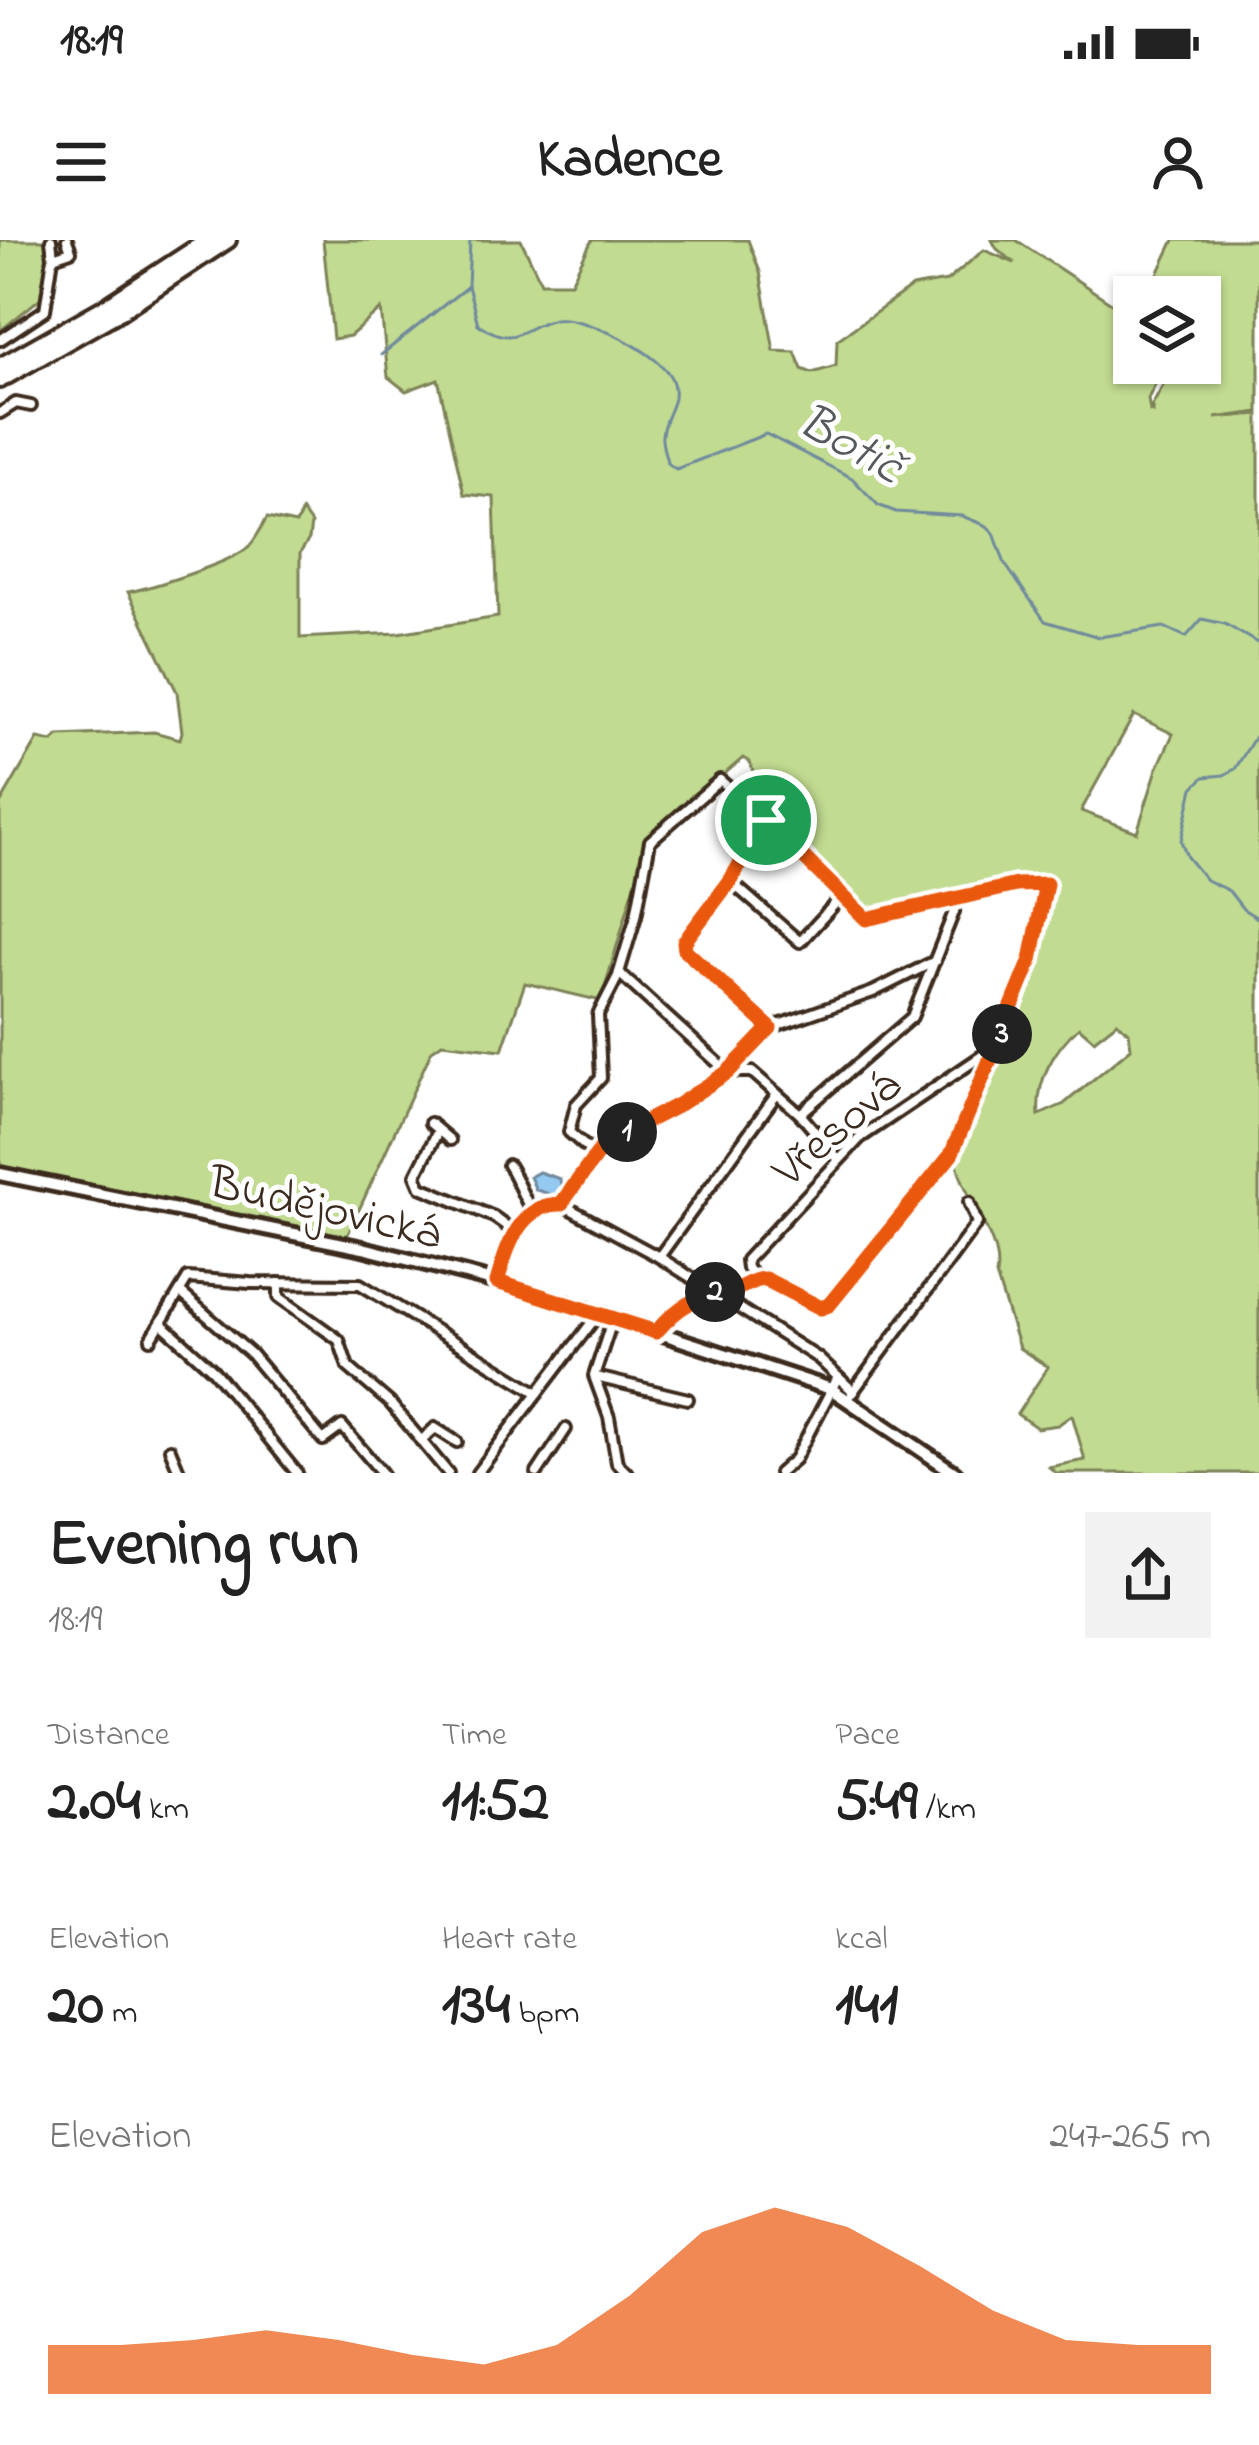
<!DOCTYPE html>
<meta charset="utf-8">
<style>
:root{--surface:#fff;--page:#f2f2f2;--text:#222;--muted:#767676;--accent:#ea580c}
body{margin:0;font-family:"Indie Flower",sans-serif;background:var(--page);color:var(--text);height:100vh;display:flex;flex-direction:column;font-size:45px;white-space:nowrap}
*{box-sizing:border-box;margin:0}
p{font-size:39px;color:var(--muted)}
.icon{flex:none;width:66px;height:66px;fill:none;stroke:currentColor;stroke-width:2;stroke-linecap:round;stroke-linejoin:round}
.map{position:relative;height:1233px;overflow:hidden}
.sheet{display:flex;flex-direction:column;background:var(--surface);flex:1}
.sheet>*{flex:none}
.buttons{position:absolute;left:1113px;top:36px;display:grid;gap:24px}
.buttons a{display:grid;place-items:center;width:108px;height:108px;border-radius:0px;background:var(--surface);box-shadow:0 3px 9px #0004;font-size:60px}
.pin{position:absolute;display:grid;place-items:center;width:102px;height:102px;color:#fff;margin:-51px;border:6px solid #fff;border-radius:50%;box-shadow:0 3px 12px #0007}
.km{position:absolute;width:60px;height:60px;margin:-30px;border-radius:50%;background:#222;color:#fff;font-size:33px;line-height:60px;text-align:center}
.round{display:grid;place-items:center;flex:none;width:126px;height:126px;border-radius:0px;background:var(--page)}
.overview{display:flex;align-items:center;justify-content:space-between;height:204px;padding:0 48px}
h1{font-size:66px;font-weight:800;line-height:90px}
.metrics{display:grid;grid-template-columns:repeat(3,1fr);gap:18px;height:204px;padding:12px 48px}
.metrics div{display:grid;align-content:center}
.metrics b{font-size:60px;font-weight:800}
.metrics small{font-size:33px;font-weight:400}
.metrics p{font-size:33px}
.chart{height:336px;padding:24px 48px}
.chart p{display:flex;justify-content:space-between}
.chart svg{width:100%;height:216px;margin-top:12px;fill:var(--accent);opacity:.7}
.status{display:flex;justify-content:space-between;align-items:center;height:84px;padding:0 60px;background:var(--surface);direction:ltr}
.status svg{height:33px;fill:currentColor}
header{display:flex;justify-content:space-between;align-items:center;height:156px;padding:0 48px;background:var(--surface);font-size:54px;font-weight:800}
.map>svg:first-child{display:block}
.green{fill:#c1db91;stroke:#7e8258;stroke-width:3;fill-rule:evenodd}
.water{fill:#94caf2;stroke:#708a9d;stroke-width:3}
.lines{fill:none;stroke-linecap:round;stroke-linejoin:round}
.stream{stroke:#708a9d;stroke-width:3}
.minor-casing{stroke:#3b2a1e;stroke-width:16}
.major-casing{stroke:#3b2a1e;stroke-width:20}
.highway-casing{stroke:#3b2a1e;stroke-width:22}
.minor{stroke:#fff;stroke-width:8}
.major{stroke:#fff;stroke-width:10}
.highway{stroke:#fff;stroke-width:14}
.route-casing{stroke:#fff;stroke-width:24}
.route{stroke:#ea580c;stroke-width:15}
.labels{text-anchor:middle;stroke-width:10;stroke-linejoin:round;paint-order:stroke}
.street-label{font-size:48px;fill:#3b2a1e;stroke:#fff}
.water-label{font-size:51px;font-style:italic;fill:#565a5e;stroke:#fff}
</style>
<div class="status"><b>18:19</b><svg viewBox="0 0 49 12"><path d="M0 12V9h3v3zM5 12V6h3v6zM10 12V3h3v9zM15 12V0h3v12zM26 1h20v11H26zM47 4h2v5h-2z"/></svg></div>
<header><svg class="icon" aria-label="menu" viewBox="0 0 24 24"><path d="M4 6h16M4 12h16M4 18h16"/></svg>Kadence<svg class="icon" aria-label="person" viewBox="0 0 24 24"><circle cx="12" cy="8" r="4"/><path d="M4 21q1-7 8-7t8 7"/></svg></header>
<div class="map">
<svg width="1259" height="1233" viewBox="0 0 1259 1233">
<rect width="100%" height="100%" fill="#fff"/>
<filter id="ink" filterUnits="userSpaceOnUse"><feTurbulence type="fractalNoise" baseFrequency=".00833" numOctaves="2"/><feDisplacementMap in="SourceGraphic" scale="24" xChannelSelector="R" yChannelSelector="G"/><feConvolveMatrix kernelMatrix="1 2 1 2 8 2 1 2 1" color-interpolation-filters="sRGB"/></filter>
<g filter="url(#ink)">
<g class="green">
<polygon points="0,0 49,0 50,6 42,57 0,91"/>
<path d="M323,0H521L541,42H571L592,0H748L760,32L774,111L795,112L802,129L812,133L836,126L837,100L912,47L947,41L984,10L1015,23L997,9L992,0H1016L1134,78V123H1165L1148,159L1150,171L1153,172L1152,166L1175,123H1200V57H1147L1174,0H1259V172L1215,178L1259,174V1233H1056L1049,1227L1085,1220L1072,1175L1058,1185L1037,1188L1017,1174L1048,1127L1019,1108L996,1036C1004,996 958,955 956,914L1034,721L1050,636L869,675L766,573L750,522L743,518L648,599L601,761L525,743L502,810L442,803L432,810L347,996L0,926V564L38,499L52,502L59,496L154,492L180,499L182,492L177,452L128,352C151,348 228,323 246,309C256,301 260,289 267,278L296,284L302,271L311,284L309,299L300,313V398L398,393L498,377L494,257L464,254L438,139L406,151L388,137L381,69L350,96L333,99ZM1134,475L1173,494L1157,529L1137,592L1081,571ZM1117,782L1129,792L1131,808L1064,864L1039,875C1036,841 1053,810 1079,787L1094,800Z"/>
</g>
<polygon class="water" points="539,932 560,939 562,951 553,955 536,950 530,937"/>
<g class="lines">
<g class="stream">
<path d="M470,0L468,46L478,84C518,111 521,85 555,79C583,75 666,114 673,143C679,165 663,175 662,196C661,204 666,215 667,223L676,229L766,194L852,238L878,265L896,272L962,276L987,286L994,293L1005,324L1045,381L1099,397L1164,387L1186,397L1202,379L1225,384L1259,404"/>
<polyline points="381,115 468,46"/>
<polyline points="1256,495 1235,529 1224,535 1204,537 1193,548 1181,601 1187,617 1206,640 1229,651 1243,669 1259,679"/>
</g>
<g class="minor-casing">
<g id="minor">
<polyline points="53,17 71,11 67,0"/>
<polyline points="0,100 45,70 53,17 51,0"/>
<polyline points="0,173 16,163 31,166"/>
<polyline points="766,580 730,641 684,702 685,710 770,788"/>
<polyline points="730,641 800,702 843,655"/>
<polyline points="619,733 728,832 752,832 800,874 838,919"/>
<polyline points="800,874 912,777 954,672 955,658"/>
<polyline points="430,883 450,900"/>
<polyline points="438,891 416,935 421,947 494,977 515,992"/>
<polyline points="595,915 569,892 576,865 601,838 598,775 618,736 636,676 650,601 720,540 766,580 866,678 1015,645 1046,645 1031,720 951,915 829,1065 815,1067 765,1039 756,1039"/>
<path d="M508,925C518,940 522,957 533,972"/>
<polyline points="561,964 659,1017 818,1118 854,1152"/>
<polyline points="659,1017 777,854"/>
<polyline points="756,1039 747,1028 746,1020 860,898 995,807"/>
<path d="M497,1042C507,1009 519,964 561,964L605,903L678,865L728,832L770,788L873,752L935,721"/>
<polyline points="279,1043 279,1057 339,1100 348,1127 390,1163 448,1233"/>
<polyline points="180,1052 251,1114 323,1200 342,1186 382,1233"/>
<polyline points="613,1078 594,1136 609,1177 617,1223 627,1233"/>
<polyline points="161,1083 213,1130 297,1233"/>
<polyline points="656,1092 685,1063 746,1046 756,1039"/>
<polyline points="151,1099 188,1038 250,1043 360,1044 538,1153"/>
<polyline points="596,1137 688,1159"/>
<polyline points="852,1153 977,983 969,962"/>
<polyline points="421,1201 435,1188 457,1202"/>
<polyline points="170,1209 180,1233"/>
<polyline points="477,1233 599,1073"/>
<polyline points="537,1233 566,1189"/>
<polyline points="779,1233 795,1219 837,1139"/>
</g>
</g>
<g class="major-casing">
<polyline id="major" points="0,934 363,1008 497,1042 620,1080 831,1149 955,1233"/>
</g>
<g class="highway-casing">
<g id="highway">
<polyline points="0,126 110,64 208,0"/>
<polyline points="0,140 116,74 228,0"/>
</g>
</g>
<use href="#minor" class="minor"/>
<use href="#major" class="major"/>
<use href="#highway" class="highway"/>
</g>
</g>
<g class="lines" filter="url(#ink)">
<g class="route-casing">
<path id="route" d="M766,580L866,679L1016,645L1046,644L1031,720L951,915L829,1065L821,1068L765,1039C753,1039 750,1044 739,1048C698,1059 685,1058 656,1092L497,1042C507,1008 519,964 561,964L605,903L678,865L728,832L770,788L685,710L684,702L730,641Z"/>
</g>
<use href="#route" class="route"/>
</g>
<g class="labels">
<g class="street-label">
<text transform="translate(835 886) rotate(-41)" y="17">Vřesová</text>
<text transform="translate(326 965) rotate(13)" y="17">Budějovická</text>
</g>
<g class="water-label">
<text transform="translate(852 201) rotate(29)" y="18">Botič</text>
</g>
</g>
</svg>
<div class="buttons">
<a><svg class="icon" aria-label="layers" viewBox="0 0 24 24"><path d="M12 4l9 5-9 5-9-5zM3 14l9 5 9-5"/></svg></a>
</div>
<div class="pin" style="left:766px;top:580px;background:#1e9e55"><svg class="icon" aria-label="arrive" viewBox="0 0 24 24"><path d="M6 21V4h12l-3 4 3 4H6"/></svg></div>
<b class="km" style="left:627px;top:892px">1</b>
<b class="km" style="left:715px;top:1052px">2</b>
<b class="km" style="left:1002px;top:794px">3</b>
</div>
<section class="sheet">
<div class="overview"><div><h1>Evening run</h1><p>18:19</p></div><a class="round"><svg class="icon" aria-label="share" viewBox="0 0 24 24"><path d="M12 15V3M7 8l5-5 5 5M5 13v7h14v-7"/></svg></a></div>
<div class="metrics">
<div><p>Distance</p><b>2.04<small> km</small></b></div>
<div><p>Time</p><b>11:52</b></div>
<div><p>Pace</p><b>5:49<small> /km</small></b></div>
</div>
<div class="metrics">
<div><p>Elevation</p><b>20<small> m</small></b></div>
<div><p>Heart rate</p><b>134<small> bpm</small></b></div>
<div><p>kcal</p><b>141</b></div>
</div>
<div class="chart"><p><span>Elevation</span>247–265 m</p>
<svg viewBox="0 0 160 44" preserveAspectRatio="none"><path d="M0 44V34L10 34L20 33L30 31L40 33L50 36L60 38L70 34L80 24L90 11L100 6L110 10L120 18L130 27L140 33L150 34L160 34V44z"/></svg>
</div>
</section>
